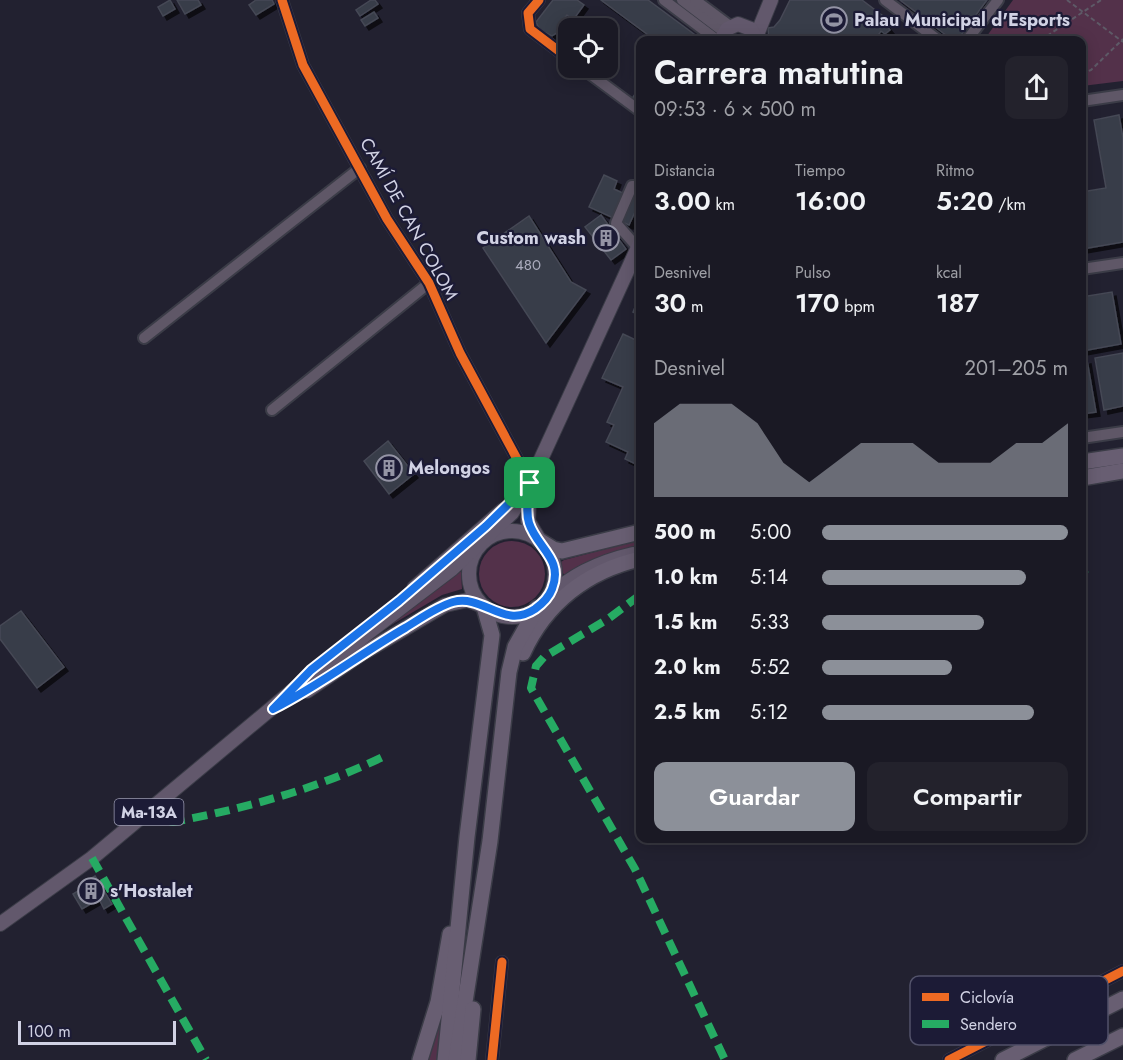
<!DOCTYPE html>
<html lang="es">
<meta charset="utf-8">
<style>
:root{--surface:#1a1924;--page:#23222c;--text:#f1f3f6;--muted:#9fa0a6;--line:#383841;--accent:#8c9099}
body{margin:0;font-family:Jost,sans-serif;background:var(--page);color:var(--text);height:100vh;display:flex;flex-direction:column;font-size:22px;white-space:nowrap}
*{box-sizing:border-box;margin:0}
p{font-size:20px;color:var(--muted)}
.icon{flex:none;width:33px;height:33px;fill:none;stroke:currentColor;stroke-width:2;stroke-linecap:round;stroke-linejoin:round}
.map{position:relative;flex:1;overflow:hidden}
.drawer{position:absolute;left:636px;top:36px;width:450px;height:807px;display:flex;flex-direction:column;background:var(--surface);border-radius:12px;box-shadow:0 3px 15px #0003,0 0 0 2px var(--line)}
.drawer>*{flex:none}
.buttons{position:absolute;left:558px;top:18px;display:grid;gap:12px}
.buttons a{display:grid;place-items:center;width:60px;height:60px;border-radius:12px;background:var(--surface);box-shadow:0 3px 15px #0003,0 0 0 2px var(--line);font-size:30px}
.scale{position:absolute;left:18px;bottom:15px;width:158px;box-sizing:border-box;padding-left:6px;border:3px solid #d1d2e4;border-top:0;font-size:16px;line-height:21px;white-space:nowrap;color:#d1d2e4;-webkit-text-stroke:4px #1c1b36;paint-order:stroke}
.pin{position:absolute;display:grid;place-items:center;width:51px;height:51px;color:#fff;margin:-26px;border-radius:12px;box-shadow:0 3px 9px #0006}
.round{display:grid;place-items:center;flex:none;width:63px;height:63px;border-radius:12px;background:var(--page)}
.summary{display:flex;align-items:center;justify-content:space-between;height:102px;padding:0 18px}
h1{font-size:33px;font-weight:600;line-height:45px}
.figures{display:grid;grid-template-columns:repeat(3,1fr);gap:9px;height:102px;padding:6px 18px}
.figures div{display:grid;align-content:center}
.figures b{font-size:26px;font-weight:600}
.figures small{font-size:16px;font-weight:400}
.figures p{font-size:16px}
.chart{height:168px;padding:12px 18px}
.chart p{display:flex;justify-content:space-between}
.chart svg{width:100%;height:108px;margin-top:6px;fill:var(--accent);opacity:.7}
.button{display:flex;gap:12px;margin-top:auto;padding:12px 18px}
.button a{flex:1;height:69px;border-radius:12px;background:var(--accent);color:#fff;font-size:24px;font-weight:600;line-height:69px;text-align:center}
.button a+a{background:var(--page);color:var(--text)}
ul{padding:0 18px;list-style:none;font-size:20px}
li{display:grid;grid-template-columns:96px 72px 1fr;align-items:center;height:45px}
li i{height:15px;border-radius:8px;background:var(--accent)}
.map>svg:first-child{display:block}
.green{fill:#53314a}
.building{fill:#393c48;stroke:#454855;stroke-width:1.5;filter:url(#shadow)}
.lines{fill:none;stroke-linecap:round;stroke-linejoin:round}
.minor-casing{stroke:#3b3c47;stroke-width:14}
.major-casing{stroke:#3b3c47;stroke-width:16}
.highway-casing{stroke:#3b3c47;stroke-width:18}
.path{stroke:#5e5a67;stroke-width:2;stroke-dasharray:4.5 3;stroke-linecap:butt}
.minor{stroke:#5f5767;stroke-width:10}
.major{stroke:#62586c;stroke-width:14}
.highway{stroke:#685e72;stroke-width:15}
.quiet{stroke:#26ab63;stroke-width:8;stroke-dasharray:15 8;stroke-linecap:butt}
.cycleway-casing{stroke:#1c1b36;stroke-width:13}
.cycleway{stroke:#ed6a23;stroke-width:9}
.route-casing{stroke:#fff;stroke-width:12}
.route{stroke:#1a73e8;stroke-width:8}
.labels{text-anchor:middle;stroke-width:4.5;stroke-linejoin:round;paint-order:stroke}
.number-label{font-size:15px;fill:#abacbd}
.shield{fill:#1c1b36;stroke:#9b9bb0;stroke-width:1.5}
.shield-label{font-size:16px;font-weight:bold;fill:#d1d2e4}
.poi-label{font-size:18px;font-weight:bold;fill:#d1d2e4;stroke:#1c1b36;text-anchor:start}
.street-label{font-size:18px;fill:#d1d2e4;stroke:#1c1b36}
.key{fill:#1c1b36;stroke:#52526a;stroke-width:1.5}
.key-label{font-size:16px;fill:#d1d2e4}
</style>
<div class="map">
<svg width="1123" height="1060" viewBox="0 0 1123 1060">
<defs>
<filter id="shadow"><feDropShadow dx="4" dy="4" stdDeviation="0" flood-color="#0009"/></filter>
</defs>
<rect width="100%" height="100%" fill="#222130"/>
<g class="green">
<polygon points="1013,0 1123,0 1123,81 1082,86 1082,40 984,40"/>
<polygon points="640,540 640,547 566,575 562,573 561,562 564,560"/>
<circle cx="512" cy="574" r="33"/>
<polygon points="458,571 461,572 462,589 442,595 386,628"/>
<polygon points="444,1000 440,1060 426,1060"/>
</g>
<g class="building">
<polygon points="170,0 175,9 163,16 158,7"/>
<polygon points="177,0 198,0 201,5 185,14"/>
<polygon points="256,0 272,0 274,4 256,15 249,5"/>
<polygon points="371,0 375,0 378,4 360,16 356,10"/>
<polygon points="553,0 577,0 584,5 573,20 567,15 564,19 568,26 552,36 540,30 536,22"/>
<polygon points="601,0 648,0 702,40 655,40"/>
<polygon points="790,0 862,0 887,19 885,24 890,30 885,34 881,31 875,40 769,40 768,28 774,27 780,20"/>
<polygon points="900,0 987,0 959,38 951,39"/>
<polygon points="374,12 378,18 365,26 361,20"/>
<polygon points="640,87 640,103 633,97"/>
<polygon points="1119,115 1123,138 1123,242 1082,249 1082,192 1106,188 1094,120"/>
<polygon points="604,175 617,181 614,189 640,201 629,225 589,207"/>
<polygon points="601,215 626,249 611,260 585,227"/>
<polygon points="529,216 571,282 586,290 546,343 483,248"/>
<polygon points="1112,292 1121,344 1082,351 1082,297"/>
<polygon points="640,295 640,315 633,312"/>
<polygon points="623,334 640,342 640,466 625,459 628,452 606,442 614,425 607,422 623,387 602,378"/>
<polygon points="1123,353 1123,406 1104,410 1095,358"/>
<polygon points="1087,360 1096,412 1082,414 1082,361"/>
<polygon points="388,441 414,474 389,494 364,461"/>
<polygon points="21,611 64,667 37,688 0,639 0,626"/>
<polygon points="95,876 112,904 104,909 99,899 82,909 73,894 83,888 81,884"/>
</g>
<g class="lines">
<g class="minor-casing">
<g id="minor">
<polyline points="282,0 303,65 387,219 429,283 460,353 530,483"/>
<polyline points="539,0 528,13 530,29 568,58"/>
<polyline points="664,0 717,40"/>
<polyline points="682,0 724,32"/>
<polyline points="695,0 730,26"/>
<polyline points="885,0 938,40"/>
<polyline points="967,40 998,0"/>
<polyline points="582,68 640,111"/>
<polyline points="1082,101 1123,95"/>
<polyline points="638,248 616,223 632,186 640,186"/>
<polyline points="1082,269 1123,263"/>
<polyline points="144,338 360,168"/>
<polyline points="272,410 429,283"/>
<polyline points="1082,438 1123,432"/>
<polyline points="492,1060 502,962"/>
<polyline points="949,1060 1123,971"/>
</g>
</g>
<g class="major-casing">
<g id="major">
<polyline points="756,37 771,0"/>
<polyline points="721,40 727,29 738,24 751,29 756,40"/>
<circle cx="512" cy="574" r="43"/>
<polyline points="540,541 528,521 530,483 640,243"/>
<polyline points="414,588 503,510"/>
<path d="M550,596C572,574 603,561 633,554"/>
<polyline points="307,691 363,653 445,605 468,600 483,606"/>
<polyline points="0,924 92,858 297,687 452,569 512,513 530,483"/>
</g>
</g>
<g class="highway-casing">
<g id="highway">
<polyline points="1082,462 1123,456"/>
<polyline points="1082,478 1123,471"/>
<polyline points="540,541 553,549 562,551 640,532"/>
<path d="M523,653C546,603 587,571 640,559"/>
<polyline points="420,1060 438,1002 450,934"/>
<polyline points="445,1060 467,837 492,635 484,607"/>
<polyline points="456,1060 490,841 509,672 515,647 537,608"/>
<polyline points="468,1060 473,1009"/>
<polyline points="1003,1060 1123,999"/>
<polyline points="1075,1060 1123,1036"/>
</g>
</g>
<g class="path">
<polyline points="1067,0 1123,42"/>
<polyline points="1041,40 1101,0"/>
<polyline points="1082,74 1091,70 1123,39"/>
</g>
<use href="#minor" class="minor"/>
<use href="#major" class="major"/>
<use href="#highway" class="highway"/>
<g class="quiet">
<polyline points="1082,568 1085,574"/>
<polyline points="640,595 608,619 544,657 536,666 531,688 635,869 725,1060"/>
<path d="M150,811L164,821L173,822C248,808 319,788 387,755"/>
<polyline points="92,858 206,1060"/>
</g>
<g class="cycleway-casing">
<g id="cycleway">
<polyline points="282,0 303,65 387,219 429,283 460,353 530,483"/>
<polyline points="539,0 528,13 530,29 568,58"/>
<polyline points="492,1060 502,962"/>
<polyline points="949,1060 1123,971"/>
</g>
</g>
<use href="#cycleway" class="cycleway"/>
</g>
<g class="lines">
<g class="route-casing">
<path id="route" d="M530,483C529,496 525,510 529,523C537,548 564,559 552,589C549,597 542,604 535,609C504,630 484,594 453,602C436,607 420,619 405,628C360,654 319,686 273,709L311,670L399,601L486,526Z"/>
</g>
<use href="#route" class="route"/>
</g>
<defs>
<g id="stadium-ring" transform="scale(1.35)"><circle r="9.5" fill="#1c1b36" stroke="#9494a5" stroke-width="1.5"/><path d="M0-5a6.5 5 0 1 0 0 10a6.5 5 0 1 0 0-10ZM-3.5-1.8h7v3.6h-7Z" fill="#9494a5"/></g>
<g id="building-ring" transform="scale(1.35)"><circle r="9.5" fill="#1c1b36" stroke="#9494a5" stroke-width="1.5"/><path d="M-4-6H4V6H1V3H-1V6H-4ZM-2.5-4.3h1.7v1.8h-1.7ZM.8-4.3h1.7v1.8H.8ZM-2.5-1h1.7V.8h-1.7ZM.8-1h1.7V.8H.8Z" fill="#9494a5"/></g>
</defs>
<g fill-rule="evenodd">
<use href="#stadium-ring" x="834" y="20"/>
<use href="#building-ring" x="606" y="238"/>
<use href="#building-ring" x="389" y="468"/>
<use href="#building-ring" x="91" y="891"/>
</g>
<g class="labels">
<g class="number-label">
<text x="528" y="270">480</text>
</g>
<rect class="shield" x="114.5" y="799" width="69" height="26" rx="4.5"/>
<g class="shield-label">
<text x="149" y="818">Ma-13A</text>
</g>
<g class="poi-label">
<text x="854" y="26">Palau Municipal d'Esports</text>
<text x="586" y="244" text-anchor="end">Custom wash</text>
<text x="408" y="474">Melongos</text>
<text x="110" y="897">s'Hostalet</text>
</g>
<g class="street-label">
<text transform="translate(409 219) rotate(61)" y="6">CAMÍ DE CAN COLOM</text>
</g>
</g>
<rect x="910" y="976" width="198" height="69" rx="9" class="key"/>
<rect x="922" y="993" width="27" height="8" fill="#ed6a23"/>
<rect x="922" y="1020" width="27" height="8" fill="#26ab63"/>
<g class="key-label">
<text x="960" y="1003">Ciclovía</text>
<text x="960" y="1030">Sendero</text>
</g>
</svg>
<div class="buttons">
<a><svg class="icon" aria-label="locate" viewBox="0 0 24 24"><circle cx="12" cy="12" r="6"/><path d="M12 2v4M12 18v4M2 12h4M18 12h4"/></svg></a>
</div>
<div class="scale">100 m</div>
<div class="pin" style="left:530px;top:483px;background:#1e9e55"><svg class="icon" aria-label="arrive" viewBox="0 0 24 24"><path d="M6 21V4h12l-3 4 3 4H6"/></svg></div>
<section class="drawer">
<div class="summary"><div><h1>Carrera matutina</h1><p>09:53 · 6 × 500 m</p></div><a class="round"><svg class="icon" aria-label="share" viewBox="0 0 24 24"><path d="M12 15V3M7 8l5-5 5 5M5 13v7h14v-7"/></svg></a></div>
<div class="figures">
<div><p>Distancia</p><b>3.00<small> km</small></b></div>
<div><p>Tiempo</p><b>16:00</b></div>
<div><p>Ritmo</p><b>5:20<small> /km</small></b></div>
</div>
<div class="figures">
<div><p>Desnivel</p><b>30<small> m</small></b></div>
<div><p>Pulso</p><b>170<small> bpm</small></b></div>
<div><p>kcal</p><b>187</b></div>
</div>
<div class="chart"><p><span>Desnivel</span>201–205 m</p>
<svg viewBox="0 0 160 44" preserveAspectRatio="none"><path d="M0 44V14L10 6L20 6L30 6L40 14L50 30L60 38L70 30L80 22L90 22L100 22L110 30L120 30L130 30L140 22L150 22L160 14V44z"/></svg>
</div>
<ul>
<li><b>500 m</b>5:00<i style="width:100%"></i></li>
<li><b>1.0 km</b>5:14<i style="width:83%"></i></li>
<li><b>1.5 km</b>5:33<i style="width:66%"></i></li>
<li><b>2.0 km</b>5:52<i style="width:53%"></i></li>
<li><b>2.5 km</b>5:12<i style="width:86%"></i></li>
</ul>
<div class="button"><a>Guardar</a><a>Compartir</a></div>
</section>
</div>
